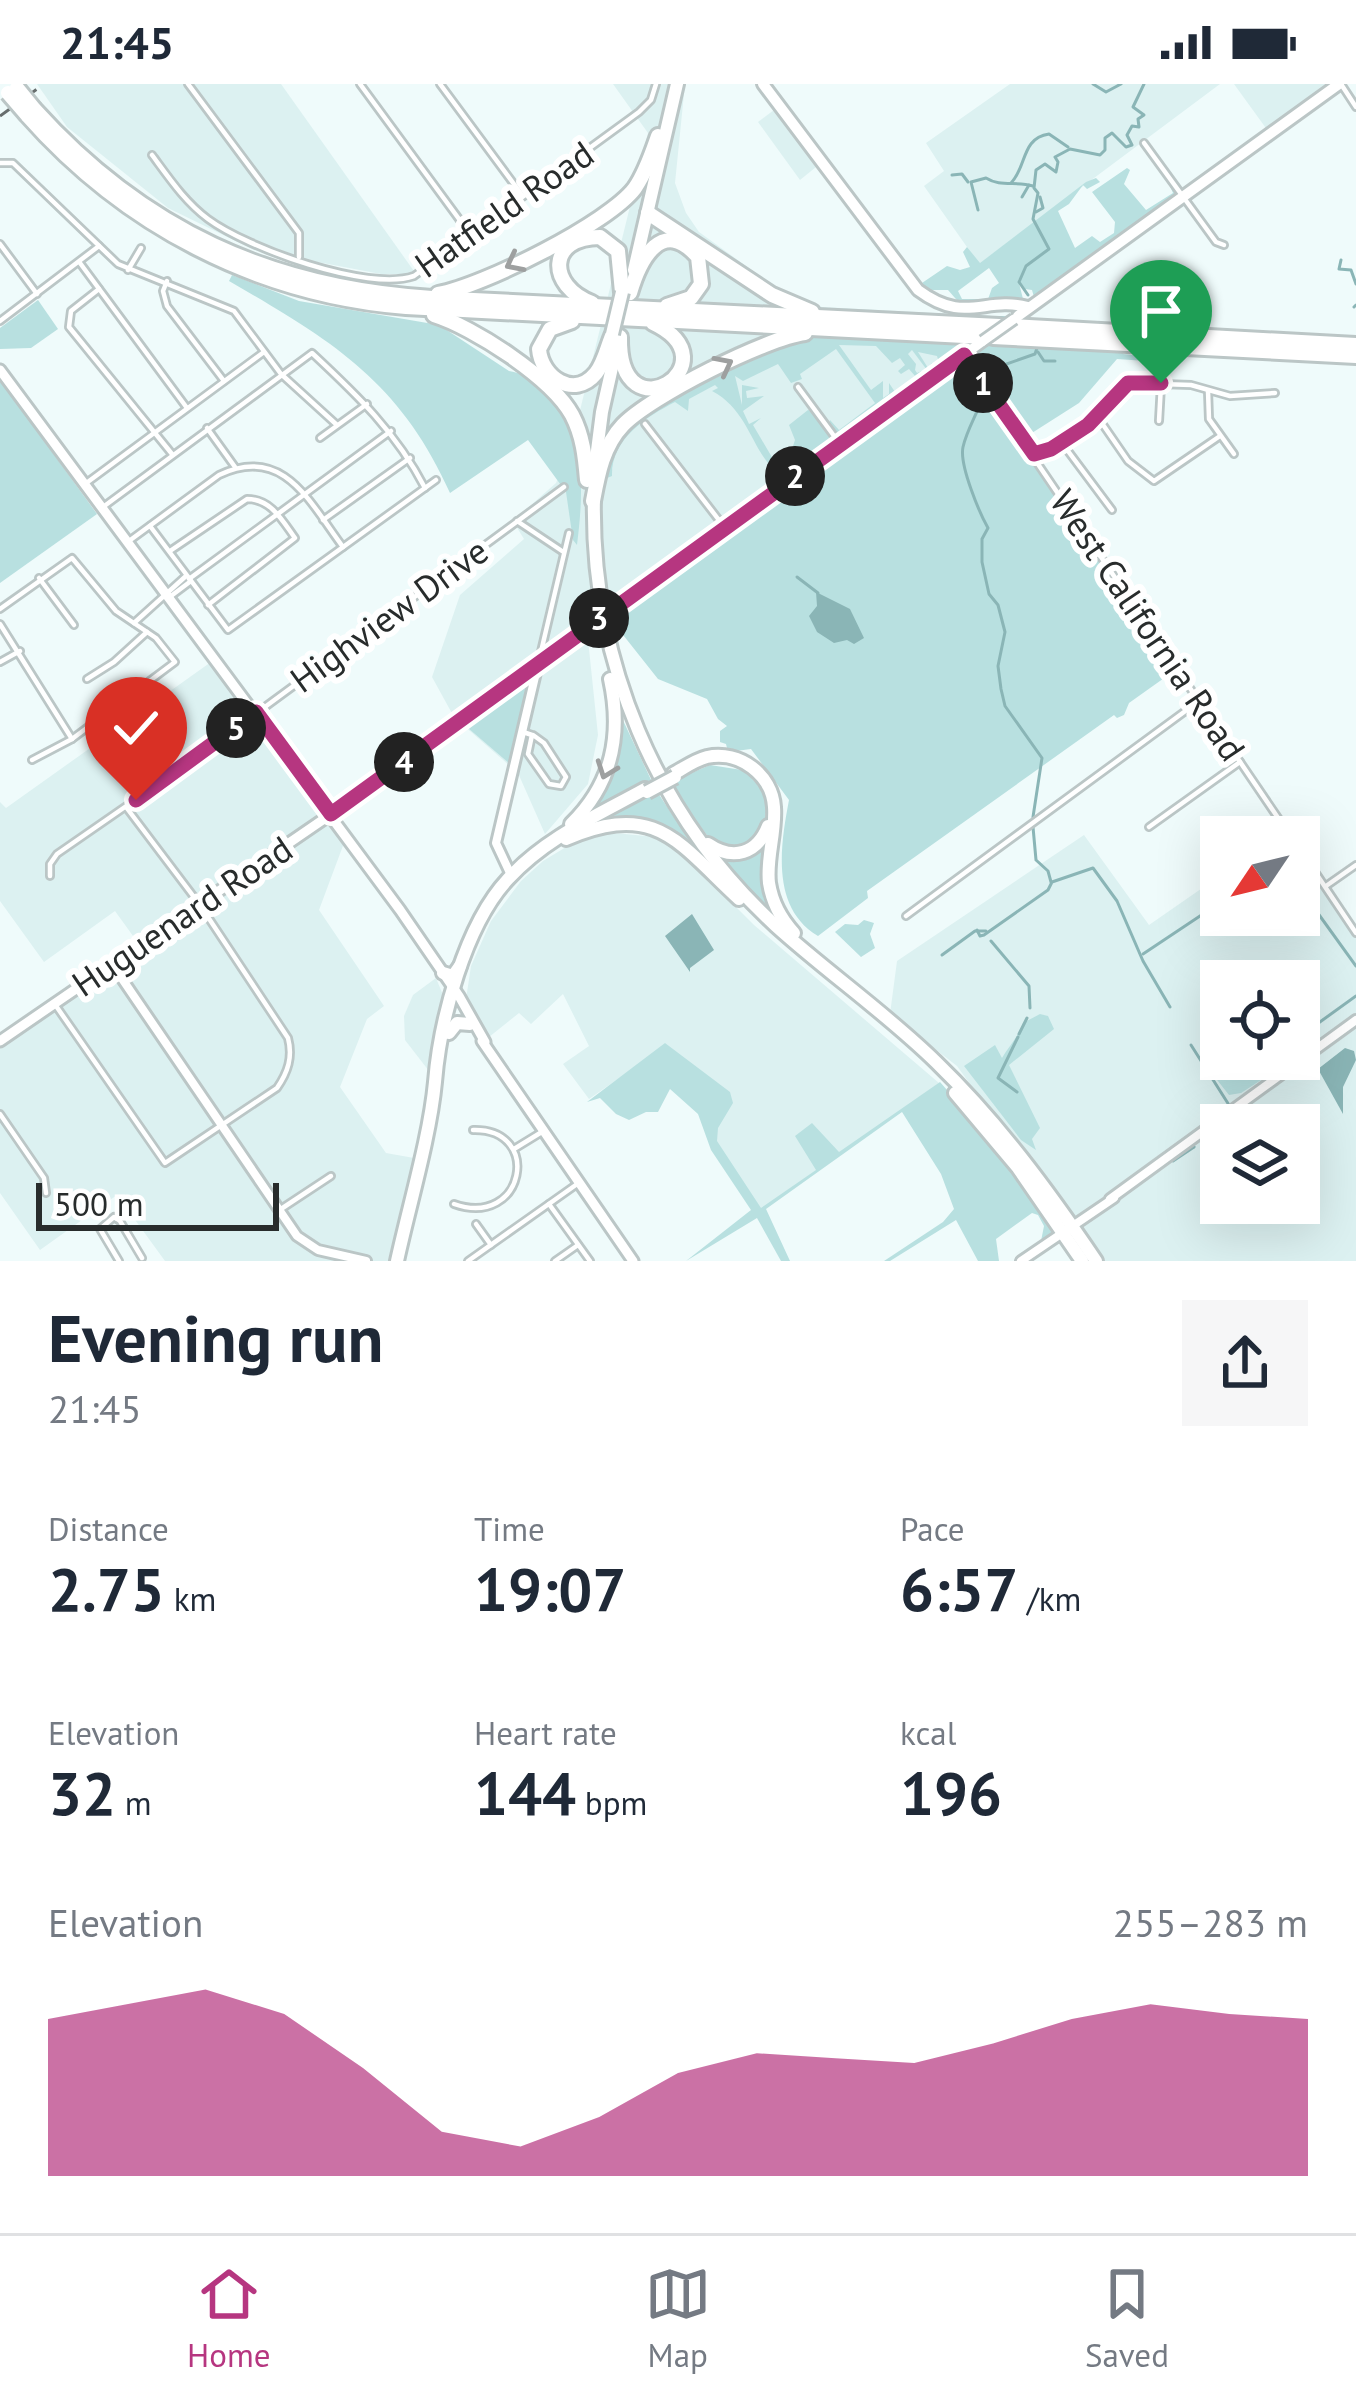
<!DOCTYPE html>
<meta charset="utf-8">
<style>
:root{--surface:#fff;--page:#f6f6f7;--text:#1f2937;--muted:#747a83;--line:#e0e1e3;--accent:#b63680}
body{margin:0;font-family:"PT Sans",sans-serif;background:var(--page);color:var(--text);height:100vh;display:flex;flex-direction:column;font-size:45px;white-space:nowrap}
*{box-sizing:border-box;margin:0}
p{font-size:39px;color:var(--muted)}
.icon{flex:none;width:66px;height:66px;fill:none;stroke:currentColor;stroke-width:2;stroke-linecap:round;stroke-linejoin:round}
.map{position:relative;height:1177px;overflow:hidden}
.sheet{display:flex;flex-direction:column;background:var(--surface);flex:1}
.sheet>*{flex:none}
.needle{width:78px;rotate:235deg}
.tools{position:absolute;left:1200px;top:732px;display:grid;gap:24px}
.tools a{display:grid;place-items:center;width:120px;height:120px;border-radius:0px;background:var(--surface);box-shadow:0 12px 48px #0002;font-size:60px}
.scale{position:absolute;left:36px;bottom:30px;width:243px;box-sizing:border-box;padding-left:12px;border:6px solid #282c2c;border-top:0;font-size:33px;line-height:42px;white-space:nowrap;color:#282c2c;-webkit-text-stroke:9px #fff;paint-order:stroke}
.pin{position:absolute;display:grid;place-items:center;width:102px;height:102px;color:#fff;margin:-123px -51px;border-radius:50% 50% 50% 0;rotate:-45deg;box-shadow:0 0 12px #0007}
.pin .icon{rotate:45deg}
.km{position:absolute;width:60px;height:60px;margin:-30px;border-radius:50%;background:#222;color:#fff;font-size:33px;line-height:60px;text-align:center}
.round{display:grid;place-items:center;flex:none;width:126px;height:126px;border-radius:0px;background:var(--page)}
.headline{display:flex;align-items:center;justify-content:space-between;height:204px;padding:0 48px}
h1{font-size:66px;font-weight:700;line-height:90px}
.stats{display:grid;grid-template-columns:repeat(3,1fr);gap:18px;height:204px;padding:12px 48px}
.stats div{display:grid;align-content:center}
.stats b{font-size:60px;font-weight:700}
.stats small{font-size:33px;font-weight:400}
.stats p{font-size:33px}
.chart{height:336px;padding:24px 48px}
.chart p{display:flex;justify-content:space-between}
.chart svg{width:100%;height:216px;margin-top:12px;fill:var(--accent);opacity:.7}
.status{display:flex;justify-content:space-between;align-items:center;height:84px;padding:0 60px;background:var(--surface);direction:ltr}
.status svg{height:33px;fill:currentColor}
.dock{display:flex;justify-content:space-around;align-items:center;height:168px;border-top:3px solid var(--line);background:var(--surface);font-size:33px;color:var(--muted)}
.dock a{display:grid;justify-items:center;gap:6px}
.dock .selected{color:var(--accent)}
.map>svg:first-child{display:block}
.built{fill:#dcf1f1;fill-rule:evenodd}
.green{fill:#b8e0e0}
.water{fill:#8ab5b6}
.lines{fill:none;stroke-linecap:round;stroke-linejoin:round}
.stream{stroke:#8ab5b6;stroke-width:3}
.minor-casing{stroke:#bbc6c6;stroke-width:10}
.tertiary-casing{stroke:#bbc6c6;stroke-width:14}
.secondary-casing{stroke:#bbc6c6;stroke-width:15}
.primary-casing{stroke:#bbc6c6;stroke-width:16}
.trunk-casing{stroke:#bbc6c6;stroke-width:18}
.motorway-casing{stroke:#bbc6c6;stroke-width:20}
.minor{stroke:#fff;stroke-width:4.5}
.tertiary{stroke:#fff;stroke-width:8}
.secondary{stroke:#fff;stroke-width:9}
.primary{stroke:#fff;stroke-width:10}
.trunk{stroke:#fff;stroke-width:12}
.motorway{stroke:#fff;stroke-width:14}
.rail{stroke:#676e6e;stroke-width:3;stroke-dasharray:15 15;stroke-linecap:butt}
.secondary-bridge-casing{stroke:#bbc6c6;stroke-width:15;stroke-linecap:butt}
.trunk-bridge-casing{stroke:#bbc6c6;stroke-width:18;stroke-linecap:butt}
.motorway-bridge-casing{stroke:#bbc6c6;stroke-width:20;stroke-linecap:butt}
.secondary-bridge{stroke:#fff;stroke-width:9}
.trunk-bridge{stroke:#fff;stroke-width:12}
.motorway-bridge{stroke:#fff;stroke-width:14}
.oneway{stroke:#9ea0a0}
.route-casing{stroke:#fff;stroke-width:24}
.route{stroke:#b63680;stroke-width:15}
.labels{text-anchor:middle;stroke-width:12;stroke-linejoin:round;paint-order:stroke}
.street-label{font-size:36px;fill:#282c2c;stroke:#fff}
</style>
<div class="status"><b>21:45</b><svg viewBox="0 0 49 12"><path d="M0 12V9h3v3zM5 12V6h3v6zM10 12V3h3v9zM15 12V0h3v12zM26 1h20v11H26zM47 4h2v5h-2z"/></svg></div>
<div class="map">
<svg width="1356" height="1177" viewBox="0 0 1356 1177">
<rect width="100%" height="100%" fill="#effbfb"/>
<g class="built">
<polygon points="37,0 281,0 416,190 381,190 254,166 168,124 67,43"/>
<polygon points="613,0 685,0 675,99 686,129 699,148 782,208 822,223 954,230 958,279 587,546 598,651 588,700 545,750 518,689 454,633 432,593 460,511 524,455 513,437 556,399 571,363 648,49"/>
<polygon points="1010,0 1220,0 979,180 924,102 944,87 926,59"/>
<polygon points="1234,0 1333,0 1268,47"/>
<polygon points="774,26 816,83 800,96 758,38"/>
<polygon points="211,578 344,759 319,826 384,922 367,935 340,1003 386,1069 414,1074 388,1177 165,1177 117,1111 40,1166 0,1109 0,963 141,863 115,827 44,878 0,817 0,718 6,724"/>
<polygon points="604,748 656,753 674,761 754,841 939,999 759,1128 716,1064 664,963 589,1015 563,980 589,962 563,910 531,940 519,929 489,953 466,915 471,882 491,837 521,797 543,777 581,754"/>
<path d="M1084,751L1149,841L1221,791V831H1299V775L1356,852V936L1301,978L1305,982L1356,944V1177H1097L957,982L890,930L897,877ZM1221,897H1299V975H1221ZM1221,1041H1299V1119H1221Z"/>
<polygon points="436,894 445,916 429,987 405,956 404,932 413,911"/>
</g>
<g class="green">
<polygon points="1127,84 1130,86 1124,100 1146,126 1173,109 1167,95 1177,111 1034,213 1032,206 1025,205 1018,195 1023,215 990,220 987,218 992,204 999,199 989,184 958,207 962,215 978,215 981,219 962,222 948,206 925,206 917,198 922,199 947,182 960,186 970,183 963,168 967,163 980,179 1086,98 1096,94 1100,98 1087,105 1083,101 1069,120 1058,127 1075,164 1092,152 1100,158 1114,149 1115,138 1092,108"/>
<path d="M232,191L299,217L439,241L509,287C523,289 530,295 541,304C587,343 584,405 577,461L573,456L566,408L528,356L450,409C400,297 331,256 229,197Z"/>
<polygon points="38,216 58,245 31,264 0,265 0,244"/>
<path d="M812,250L979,257L940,282L937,272L918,268L928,284H931L929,282L932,279L938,283L930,290L912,266L908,270L916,280L915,286L917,289L922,287L926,293L905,307L901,304L915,292L909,285L901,290L898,287L905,281L900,274L892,279L876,262L839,261L871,306L883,297V314L889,310V299L897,311L841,355L829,342L830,336L839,346L875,319L836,265L800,290L802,295L791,299L778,280L743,297L735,292L742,321V301L759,304L746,307L747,314L764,312L743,327L749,340L761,334L753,341L773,375L792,365L795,356L789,341L808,326L814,328L835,357L785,395C751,373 752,328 712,307L718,304L715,301L689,315L688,327L675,318C646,333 611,355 612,392L607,394C607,336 678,312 722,291L720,287L767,263Z"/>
<polygon points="989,257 1125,264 1123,270 1169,275 1160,278 1117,275 1079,319 1024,354 972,275 972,270"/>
<path d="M964,278L1174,587L1129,619L1124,631L1117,634L1114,631L867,807L868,814L818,852C771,824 780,763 789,716L751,665L728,668L726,660L720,658V647L727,642L718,635L707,615L658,595L616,542V538L625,540L615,527Z"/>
<polygon points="0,296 97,430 0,499"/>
<polygon points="524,591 531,593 510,680 461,638"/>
<polygon points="620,630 652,698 577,740 587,726"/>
<path d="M710,681L742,686C776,711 772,739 744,765L715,762L668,699Z"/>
<polygon points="656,706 697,768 675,752 598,740"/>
<polygon points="766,754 765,785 780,836 752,814 718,770"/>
<polygon points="864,836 874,839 870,850 875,864 861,873 835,848 845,840 858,841"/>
<path d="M1040,930L1048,932L1054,945L1009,981L1040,1044L1032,1055L1036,1066L1021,1056L964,982L995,961L1002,974C1009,962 1019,952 1023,939Z"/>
<polygon points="1221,955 1221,975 1271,975 1272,989 1241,1009 1229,1011 1199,973"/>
<polygon points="665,959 730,1008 733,1019 718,1044 717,1057 761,1124 816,1086 795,1052 812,1039 839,1068 940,998 1004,1071 1055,1148 1018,1177 1014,1177 1041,1157 1044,1142 1038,1131 1032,1129 996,1155 999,1177 978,1177 956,1136 890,1177 884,1177 943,1138 954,1125 941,1090 902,1028 766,1125 790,1177 781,1177 757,1134 686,1177 751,1126 711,1066 698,1030 670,1005 658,1028 646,1028 629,1036 616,1030 600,1014 587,1018"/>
</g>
<g class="water">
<polygon points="816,508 850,525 864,554 854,560 847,556 834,559 817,548 809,532 817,522"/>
<polygon points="692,830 714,866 690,884 690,888 665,852"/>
<polygon points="1345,964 1354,967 1356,976 1343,1003 1343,1030 1318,985"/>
</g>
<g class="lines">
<g class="stream">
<polyline points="1093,0 1106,8 1121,0"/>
<polyline points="952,91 962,90 968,98"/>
<path d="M1011,99C1027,83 1021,54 1049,50L1068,63"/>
<polyline points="1022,113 1029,101"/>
<path d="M978,126L971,98L986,94C1000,103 1016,97 1033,102"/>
<polyline points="1036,128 1043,124 1040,113"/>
<polyline points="1341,176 1339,185 1351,186 1356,200"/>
<polyline points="1028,211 1019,198 1026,182 1049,165 1033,135 1038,109 1034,104 1036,86 1045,80 1056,88 1058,78 1055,73 1070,65 1100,71 1105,66 1105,54 1112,49 1126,63 1132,61 1127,51 1132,42 1139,43 1138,35 1144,31 1133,23 1144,0"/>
<polyline points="1354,223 1356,221"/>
<polyline points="977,233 1006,234"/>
<polyline points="1038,268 1044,277 1055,277"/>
<polyline points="990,301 998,283 1035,270 1038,261"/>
<path d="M984,309C979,327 967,345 963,363C959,381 980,430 988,444L982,455V478L989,510L998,521L1005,548L998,582L1001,605L1005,622L1042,674L1033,733"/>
<polyline points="797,493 818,509"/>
<polyline points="1033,743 1036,776 1048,787 1051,798"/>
<polyline points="1299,803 1356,882"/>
<polyline points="977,846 980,852 984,851 1048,806 1052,798 1093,784 1117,817 1143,877 1170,923"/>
<polyline points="991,857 1029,902 1030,924"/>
<polyline points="1143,870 1221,818"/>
<polyline points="942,871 975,847 986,847"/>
<polyline points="1019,950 1027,934"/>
<polyline points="1299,953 1356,912"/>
<polyline points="1191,961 1229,1021"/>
<polyline points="1017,1008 998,994 1018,953"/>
<polyline points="1224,1041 1236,1030"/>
<polyline points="1209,1052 1221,1043"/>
<polyline points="1173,1077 1194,1063"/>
</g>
<g class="minor-casing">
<g id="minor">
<polyline points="188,0 299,149 299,173"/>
<polyline points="360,0 470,150"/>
<polyline points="440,0 522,111"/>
<polyline points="1341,0 1356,23"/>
<polyline points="1144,59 1216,158 1224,161"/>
<path d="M152,71C169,94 185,118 208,135C247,164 368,208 414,192L639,28L651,16L656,0"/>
<polyline points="0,79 13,79 118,180 234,227 281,290 337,341"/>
<polyline points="0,160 37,210"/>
<polyline points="80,179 187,324"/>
<polyline points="128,186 141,164"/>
<polyline points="167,197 163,207 167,222 224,297"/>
<polyline points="99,205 71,227 69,243 172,370"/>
<polyline points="0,237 99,162"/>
<polyline points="964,271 1291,753"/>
<polyline points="798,303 840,360"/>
<polyline points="1208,307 1209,335 1234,370"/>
<polyline points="1097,332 1128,377 1154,397 1220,352"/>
<polyline points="1159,337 1161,301"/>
<polyline points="645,340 722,440"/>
<polyline points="207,344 235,383"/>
<polyline points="320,354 367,320"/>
<polyline points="1062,359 1112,426"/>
<polyline points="1034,370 1051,365 1088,341 1120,305 1131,299 1191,301 1230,312 1275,309"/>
<polyline points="85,400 264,268"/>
<path d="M103,423L312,269C357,311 396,348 425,404"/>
<polyline points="323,436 410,374"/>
<polyline points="517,437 562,467"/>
<polyline points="150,442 228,546 436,396"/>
<path d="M129,457L219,391C284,360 310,419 343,463"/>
<path d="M170,467L247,415C271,415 282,436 295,454L208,521"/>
<polyline points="39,494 74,541"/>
<polyline points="189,495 391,347"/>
<polyline points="171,512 191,497"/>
<polyline points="0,525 72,474 116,527 156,554 175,578 72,655 32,676"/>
<polyline points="134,539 186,492"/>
<polyline points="0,540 72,655"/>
<polyline points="540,572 569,449"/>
<polyline points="0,578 20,567"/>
<polyline points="87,595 114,578 147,548"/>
<polyline points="523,648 532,651 533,651 544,659 566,693 561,702 549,700 528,670 532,651"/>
<polyline points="1149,743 1240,678"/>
<polyline points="1299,764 1356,849"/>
<polyline points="50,792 50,780 57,770 190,678 564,403"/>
<polyline points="1326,802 1356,781"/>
<polyline points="906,832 1199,617"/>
<path d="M54,919L165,1079L277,1004C288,988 293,973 288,954L200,821L126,723"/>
<polyline points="0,1030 44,1094 46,1109"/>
<polyline points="514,1065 545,1046"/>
<path d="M454,1120C525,1145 543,1044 473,1046"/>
<polyline points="549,1120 590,1177"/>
<polyline points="281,1125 331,1092"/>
<polyline points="476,1140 491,1161"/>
<polyline points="119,1177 100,1145 114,1133 120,1137 142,1174"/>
<polyline points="468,1177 580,1098"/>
<polyline points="555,1177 578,1161"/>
</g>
</g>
<g class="tertiary-casing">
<g id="tertiary">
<polyline points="511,791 496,759 538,580"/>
<polyline points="112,880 297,1152 318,1166 366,1177"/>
<polyline points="1110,1115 1356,936"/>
<polyline points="1021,1177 1114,1114"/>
</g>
</g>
<g class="secondary-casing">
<g id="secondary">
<polyline points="0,286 400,826 459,912 485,958"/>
<polyline points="609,526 983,257"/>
<polyline points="0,957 359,711 586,543"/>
<polyline points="482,957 633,1177"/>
</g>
</g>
<g class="primary-casing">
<g id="primary">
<path d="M763,0L918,206C965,241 984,212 1028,223"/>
<polyline points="1018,232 1339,0"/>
</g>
</g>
<g class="trunk-casing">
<g id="trunk">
<polyline points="634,186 677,0"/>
<polyline points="594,390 602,328 618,257"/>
<path d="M594,411C590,575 655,731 776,842C828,889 886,929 936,978C998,1038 1048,1106 1096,1177"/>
<path d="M673,690C684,684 695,676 707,673C740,666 772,691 774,723C776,749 766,774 769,799C772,818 781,835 794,849"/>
<path d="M571,740C613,699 622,650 610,595"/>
<path d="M566,755C657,716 678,759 739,815"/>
<path d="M708,760C733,777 757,770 768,742"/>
<polyline points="443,889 453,892 460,882"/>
<polyline points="449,949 457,939 470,940"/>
<polyline points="955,1009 1018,1084 1082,1177"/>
<path d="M397,1177C409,1122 430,1052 435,998C440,936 465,841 508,795C545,754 598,731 645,705"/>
</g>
</g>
<g class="motorway-casing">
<g id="motorway">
<path d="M34,25C143,146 271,204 432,214L999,242"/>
<path d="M27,31C125,142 257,211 406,223L984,253"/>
<polyline points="648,129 772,211 812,228"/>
<path d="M630,209C640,175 662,132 698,173L701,200L691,214L667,222"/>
<path d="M438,210C483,202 609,139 635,104C646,88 652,69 658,52"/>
<path d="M592,219C547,202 547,153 600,153L618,167L622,208"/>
<path d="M434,231C473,243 552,294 572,331C583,352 585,373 587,396"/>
<path d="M572,237L550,245L539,265C541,293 574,316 596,289C604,279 607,264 612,252"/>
<polyline points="1009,242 1356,261"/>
<path d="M620,253C618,356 737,279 653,239"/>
<polyline points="993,253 1356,272"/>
<path d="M593,417C598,390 603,362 623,341C651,312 766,254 805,249"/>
</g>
</g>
<use href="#minor" class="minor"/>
<use href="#tertiary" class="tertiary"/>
<use href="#secondary" class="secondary"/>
<use href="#primary" class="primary"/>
<use href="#trunk" class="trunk"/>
<use href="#motorway" class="motorway"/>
<polyline class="rail" points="0,32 44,0"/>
<g class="secondary-bridge-casing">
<g id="secondary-bridge">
<polyline points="983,257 1014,235"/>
<polyline points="586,543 609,526"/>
</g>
</g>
<g class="trunk-bridge-casing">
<g id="trunk-bridge">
<polyline points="612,250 622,208"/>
<polyline points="647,708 675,693"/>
</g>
</g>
<g class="motorway-bridge-casing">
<g id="motorway-bridge">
<polyline points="17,4 34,25"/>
<polyline points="8,9 27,31"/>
</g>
</g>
<use href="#secondary-bridge" class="secondary-bridge"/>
<use href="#trunk-bridge" class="trunk-bridge"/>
<use href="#motorway-bridge" class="motorway-bridge"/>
</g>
<defs><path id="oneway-chevron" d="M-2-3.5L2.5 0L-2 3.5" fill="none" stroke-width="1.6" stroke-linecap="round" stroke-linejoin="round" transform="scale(3)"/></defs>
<g class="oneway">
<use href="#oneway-chevron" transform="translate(514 179) rotate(153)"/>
<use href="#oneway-chevron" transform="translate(724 281) rotate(-27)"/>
<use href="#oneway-chevron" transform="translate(606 686) rotate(110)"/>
</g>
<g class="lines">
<g class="route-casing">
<polyline id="route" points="136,716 256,628 331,730 964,271 1034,370 1051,365 1088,341 1128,299 1161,299"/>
</g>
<use href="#route" class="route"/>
</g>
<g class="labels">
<g class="street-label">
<text transform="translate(504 125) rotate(-35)" y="13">Hatfield Road</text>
<text transform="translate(389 531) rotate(-36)" y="13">Highview Drive</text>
<text transform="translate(1148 541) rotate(56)" y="13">West California Road</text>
<text transform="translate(182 832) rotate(-34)" y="13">Huguenard Road</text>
</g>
</g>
</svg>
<div class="tools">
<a><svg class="needle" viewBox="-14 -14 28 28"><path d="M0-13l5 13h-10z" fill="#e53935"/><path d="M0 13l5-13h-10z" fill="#747a83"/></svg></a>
<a><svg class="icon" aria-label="locate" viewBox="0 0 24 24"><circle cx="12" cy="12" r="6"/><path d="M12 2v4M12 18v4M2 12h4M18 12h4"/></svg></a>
<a><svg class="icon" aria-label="layers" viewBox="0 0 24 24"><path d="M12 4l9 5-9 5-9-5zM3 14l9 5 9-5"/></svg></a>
</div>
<div class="scale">500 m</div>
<div class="pin" style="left:1161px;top:299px;background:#1e9e55"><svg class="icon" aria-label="arrive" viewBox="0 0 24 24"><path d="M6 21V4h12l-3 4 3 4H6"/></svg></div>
<div class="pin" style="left:136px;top:716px;background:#d93025"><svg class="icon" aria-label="check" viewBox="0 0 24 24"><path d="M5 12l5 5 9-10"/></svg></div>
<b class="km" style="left:983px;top:299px">1</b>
<b class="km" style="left:795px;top:392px">2</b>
<b class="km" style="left:599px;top:534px">3</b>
<b class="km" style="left:404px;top:678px">4</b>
<b class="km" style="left:236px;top:644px">5</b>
</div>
<section class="sheet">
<div class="headline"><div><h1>Evening run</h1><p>21:45</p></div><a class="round"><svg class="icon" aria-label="share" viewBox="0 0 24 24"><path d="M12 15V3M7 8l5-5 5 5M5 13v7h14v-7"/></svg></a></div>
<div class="stats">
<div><p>Distance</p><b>2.75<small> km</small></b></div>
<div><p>Time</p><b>19:07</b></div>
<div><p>Pace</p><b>6:57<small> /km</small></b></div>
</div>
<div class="stats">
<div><p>Elevation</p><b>32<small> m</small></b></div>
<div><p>Heart rate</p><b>144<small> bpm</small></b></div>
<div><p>kcal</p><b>196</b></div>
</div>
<div class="chart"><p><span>Elevation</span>255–283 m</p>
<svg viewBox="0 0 160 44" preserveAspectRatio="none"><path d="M0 44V12L10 9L20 6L30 11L40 22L50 35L60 38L70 32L80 23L90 19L100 20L110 21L120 17L130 12L140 9L150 11L160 12V44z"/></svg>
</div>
</section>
<nav class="dock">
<a class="selected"><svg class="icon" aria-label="home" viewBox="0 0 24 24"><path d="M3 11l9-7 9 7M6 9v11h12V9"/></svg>Home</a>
<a><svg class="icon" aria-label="map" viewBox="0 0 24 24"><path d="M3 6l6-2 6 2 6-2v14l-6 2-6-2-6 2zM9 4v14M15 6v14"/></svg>Map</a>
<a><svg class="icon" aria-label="saved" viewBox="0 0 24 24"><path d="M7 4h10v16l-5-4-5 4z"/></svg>Saved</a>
</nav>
